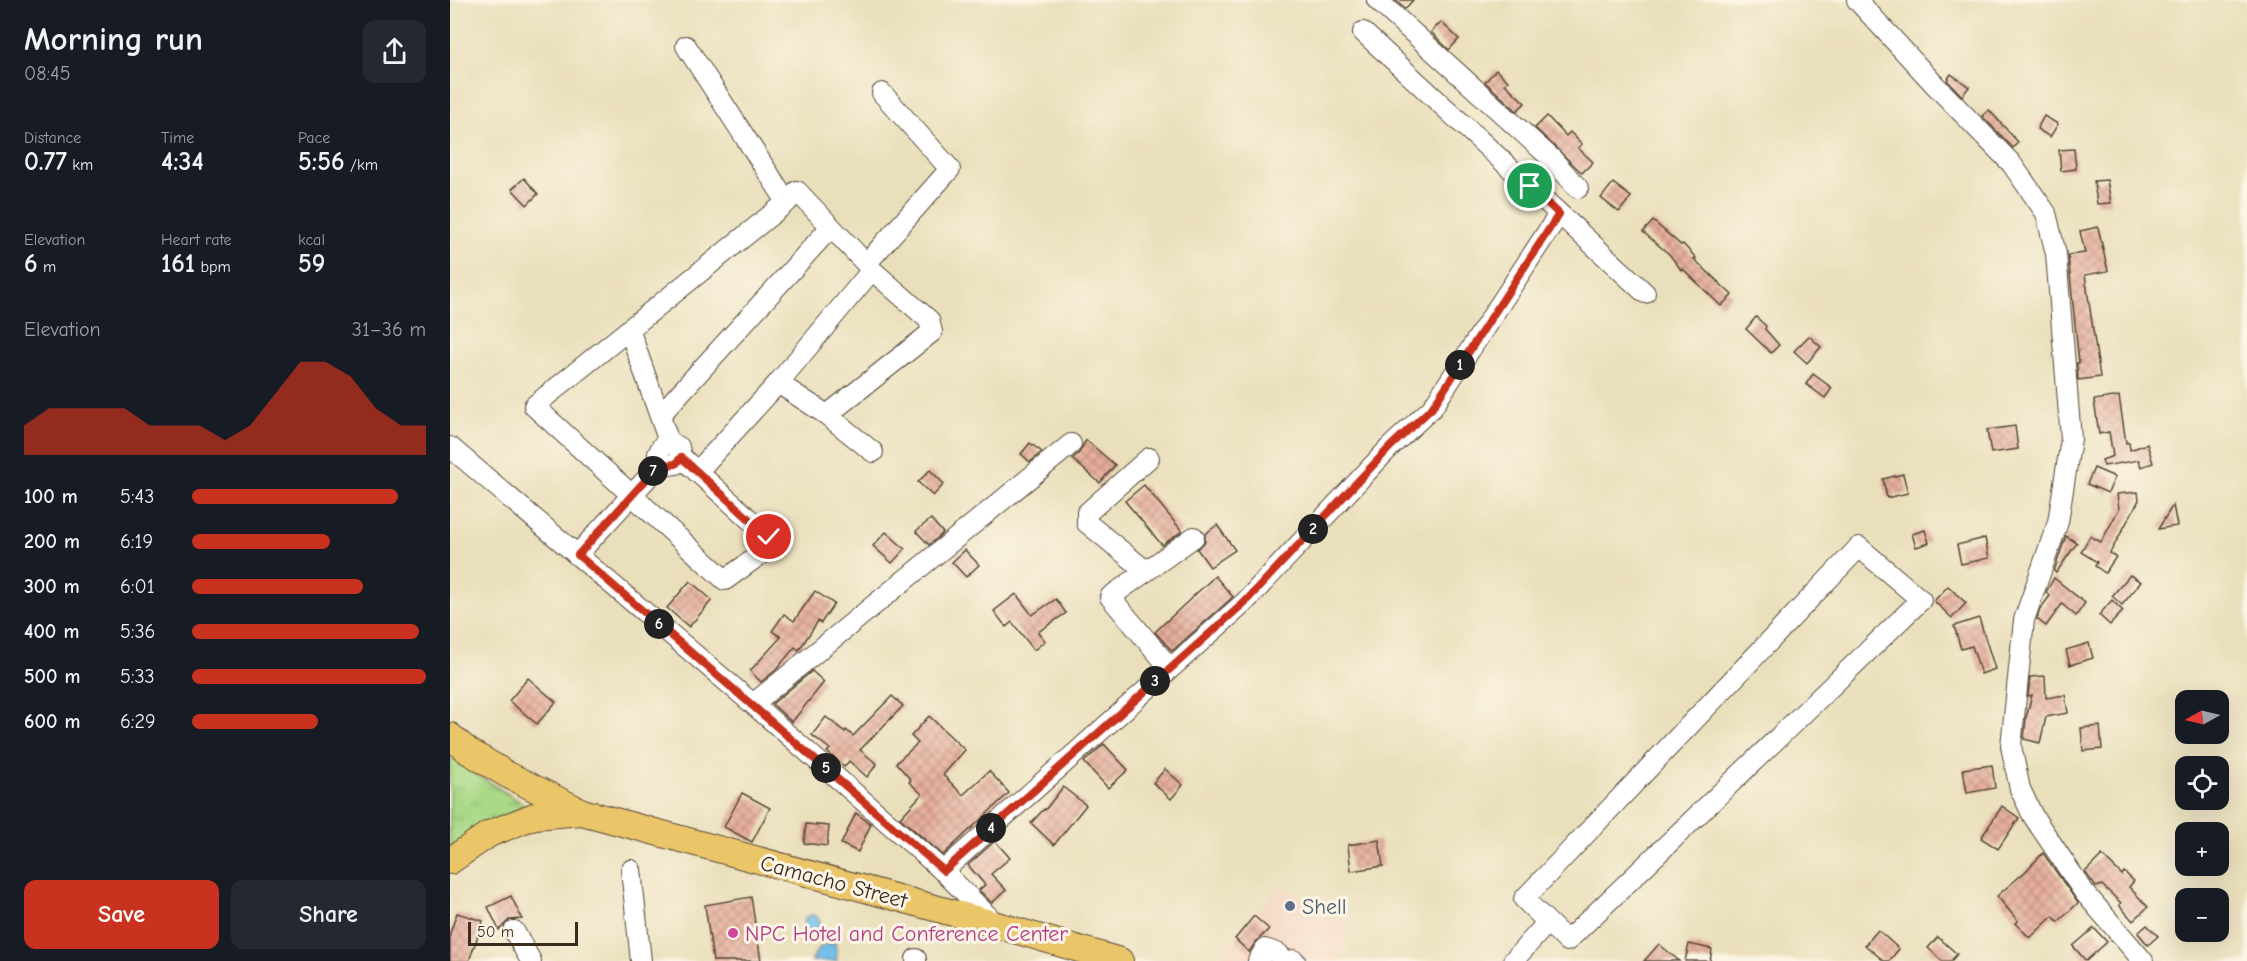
<!DOCTYPE html>
<meta charset="utf-8">
<style>
:root{--surface:#171b24;--page:#242831;--text:#f1f3f6;--muted:#9ea1a6;--accent:#c8321e}
body{margin:0;font-family:"Comic Neue",sans-serif;background:var(--page);color:var(--text);height:100vh;display:flex;flex-direction:column;font-size:22px;white-space:nowrap}
*{box-sizing:border-box;margin:0}
p{font-size:20px;color:var(--muted)}
.icon{flex:none;width:33px;height:33px;fill:none;stroke:currentColor;stroke-width:2;stroke-linecap:round;stroke-linejoin:round}
.map{position:relative;flex:1;overflow:hidden}
.drawer{display:flex;flex-direction:column;background:var(--surface);width:450px}
.drawer>*{flex:none}
.needle{width:39px;rotate:262deg}
.buttons{position:absolute;left:1725px;top:690px;display:grid;gap:12px}
.buttons a{display:grid;place-items:center;width:54px;height:54px;border-radius:12px;background:var(--surface);box-shadow:0 6px 24px #0002;font-size:30px}
.scale{position:absolute;left:18px;bottom:15px;width:110px;box-sizing:border-box;padding-left:6px;border:3px solid #3b2a1e;border-top:0;font-size:16px;line-height:21px;white-space:nowrap;color:#3b2a1e;-webkit-text-stroke:4px #fcf5e5;paint-order:stroke}
.pin{position:absolute;display:grid;place-items:center;width:51px;height:51px;color:#fff;margin:-26px;border:3px solid #fff;border-radius:50%;box-shadow:0 2px 6px #0007}
.km{position:absolute;width:30px;height:30px;margin:-15px;border-radius:50%;background:#222;color:#fff;font-size:16px;line-height:30px;text-align:center}
.round{display:grid;place-items:center;flex:none;width:63px;height:63px;border-radius:12px;background:var(--page)}
.summary{display:flex;align-items:center;justify-content:space-between;height:102px;padding:0 24px}
h1{font-size:33px;font-weight:700;line-height:45px}
.metrics{display:grid;grid-template-columns:repeat(3,1fr);gap:9px;height:102px;padding:6px 24px}
.metrics div{display:grid;align-content:center}
.metrics b{font-size:26px;font-weight:700}
.metrics small{font-size:16px;font-weight:400}
.metrics p{font-size:16px}
.chart{height:168px;padding:12px 24px}
.chart p{display:flex;justify-content:space-between}
.chart svg{width:100%;height:108px;margin-top:6px;fill:var(--accent);opacity:.7}
.cta{display:flex;gap:12px;margin-top:auto;padding:12px 24px}
.cta a{flex:1;height:69px;border-radius:12px;background:var(--accent);color:#fff;font-size:24px;font-weight:700;line-height:69px;text-align:center}
.cta a+a{background:var(--page);color:var(--text)}
ul{padding:0 24px;list-style:none;font-size:20px}
li{display:grid;grid-template-columns:96px 72px 1fr;align-items:center;height:45px}
li i{height:15px;border-radius:8px;background:var(--accent)}
main{display:flex;flex:1;min-height:0}
.map>svg:first-child{display:block}
.built{fill:#f4d3c0}
.park{fill:url(#park-tufts);stroke:#728252;stroke-width:1.5}
.water{fill:#6ebfea;stroke:#547484;stroke-width:1.5}
.building{fill:url(#building-cross-hatch)}
.lines{fill:none;stroke-linecap:round;stroke-linejoin:round}
.minor-casing{stroke:#554536;stroke-width:22}
.major-casing{stroke:#554536;stroke-width:28}
.minor{stroke:#fff;stroke-width:20}
.major{stroke:#ebc669;stroke-width:26}
.route-casing{stroke:#fff;stroke-width:12}
.route{stroke:#c8321e;stroke-width:8}
.service-dot{fill:#5c6f8a;stroke:#fcf5e5;stroke-width:2}
.hotel-dot{fill:#d1479c;stroke:#fcf5e5;stroke-width:2}
.labels{text-anchor:middle;stroke-width:6;stroke-linejoin:round;paint-order:stroke}
.street-label{font-size:22px;fill:#3b2a1e;stroke:#fcf5e5}
.service-label{font-size:22px;fill:#4e5e75;stroke:#fcf5e5;text-anchor:start}
.hotel-label{font-size:22px;fill:#b23c85;stroke:#fcf5e5;text-anchor:start}
</style>
<main>
<section class="drawer">
<div class="summary"><div><h1>Morning run</h1><p>08:45</p></div><a class="round"><svg class="icon" aria-label="share" viewBox="0 0 24 24"><path d="M12 15V3M7 8l5-5 5 5M5 13v7h14v-7"/></svg></a></div>
<div class="metrics">
<div><p>Distance</p><b>0.77<small> km</small></b></div>
<div><p>Time</p><b>4:34</b></div>
<div><p>Pace</p><b>5:56<small> /km</small></b></div>
</div>
<div class="metrics">
<div><p>Elevation</p><b>6<small> m</small></b></div>
<div><p>Heart rate</p><b>161<small> bpm</small></b></div>
<div><p>kcal</p><b>59</b></div>
</div>
<div class="chart"><p><span>Elevation</span>31–36 m</p>
<svg viewBox="0 0 160 44" preserveAspectRatio="none"><path d="M0 44V32L10 25L20 25L30 25L40 25L50 32L60 32L70 32L80 38L90 32L100 19L110 6L120 6L130 12L140 25L150 32L160 32V44z"/></svg>
</div>
<ul>
<li><b>100 m</b>5:43<i style="width:88%"></i></li>
<li><b>200 m</b>6:19<i style="width:59%"></i></li>
<li><b>300 m</b>6:01<i style="width:73%"></i></li>
<li><b>400 m</b>5:36<i style="width:97%"></i></li>
<li><b>500 m</b>5:33<i style="width:100%"></i></li>
<li><b>600 m</b>6:29<i style="width:54%"></i></li>
</ul>
<div class="cta"><a>Save</a><a>Share</a></div>
</section>
<div class="map">
<svg width="1797" height="961" viewBox="0 0 1797 961">
<defs>
<pattern id="park-tufts" width="24" height="20" patternUnits="userSpaceOnUse" patternTransform="scale(1.5)"><rect width="24" height="20" fill="#aad987"/><path d="M3 7l-1-3M5 7V3M7 7l1-3M15 17l-1-3M17 17v-4M19 17l1-3" fill="none" stroke="#93ba74"/></pattern>
<pattern id="building-cross-hatch" width="8" height="8" patternUnits="userSpaceOnUse" patternTransform="scale(1.5)"><rect width="8" height="8" fill="#e7af9d"/><path d="M0 0l8 8M0 8l8-8" fill="none" stroke="#bc8f7f"/></pattern>
</defs>
<rect width="100%" height="100%" fill="#fcf5e5"/>
<filter id="ink" filterUnits="userSpaceOnUse"><feTurbulence type="fractalNoise" baseFrequency=".0167" numOctaves="2"/><feDisplacementMap in="SourceGraphic" scale="12" xChannelSelector="R" yChannelSelector="G"/><feConvolveMatrix kernelMatrix="1 2 1 2 8 2 1 2 1" color-interpolation-filters="sRGB"/></filter>
<filter id="wash" filterUnits="userSpaceOnUse"><feTurbulence type="fractalNoise" baseFrequency=".008" numOctaves="4" result="noise"/><feDisplacementMap in="SourceGraphic" scale="24" xChannelSelector="R" yChannelSelector="G"/><feGaussianBlur stdDeviation="1.35" result="paint"/><feColorMatrix in="noise" values="0 0 0 0 0 0 0 0 0 0 0 0 0 0 0 0 0 1.4 0 .05"/><feComposite in="paint" operator="in"/></filter>
<g filter="url(#wash)">
<rect width="100%" height="100%" fill="#eadfbb"/>
<polygon class="built" points="831,885 901,926 887,961 766,961"/>
<polygon class="park" points="0,757 73,804 67,812 0,849"/>
<g class="water">
<circle cx="362" cy="923" r="8"/>
<path d="M385,943L387,961H362C366,949 372,944 385,943Z"/>
</g>
<g id="blocks">
<g class="building">
<polygon points="945,0 963,0 955,9"/>
<polygon points="991,22 1009,39 999,50 981,32"/>
<polygon points="1046,70 1058,81 1055,84 1075,103 1067,111 1035,82"/>
<polygon points="1501,74 1519,87 1512,96 1497,80"/>
<polygon points="1539,110 1568,142 1563,148 1532,116"/>
<polygon points="1097,116 1116,136 1120,132 1132,144 1128,148 1143,162 1132,173 1085,128"/>
<polygon points="1594,116 1608,124 1600,137 1587,129"/>
<polygon points="1624,149 1626,169 1611,171 1609,150"/>
<polygon points="74,178 88,194 77,205 62,189"/>
<polygon points="1657,180 1661,203 1647,204 1644,181"/>
<polygon points="1163,183 1181,197 1169,212 1151,198"/>
<polygon points="1203,221 1231,245 1233,244 1246,258 1244,259 1282,295 1271,306 1233,269 1232,271 1220,255 1193,232"/>
<polygon points="1648,227 1658,271 1635,275 1650,377 1628,380 1627,363 1629,363 1618,255 1635,253 1630,231"/>
<polygon points="1306,317 1316,326 1315,329 1329,345 1321,353 1296,329"/>
<polygon points="1359,336 1371,347 1357,363 1344,351"/>
<polygon points="1363,374 1382,388 1375,398 1356,384"/>
<polygon points="1669,396 1676,443 1679,442 1680,450 1697,444 1703,463 1691,467 1689,460 1654,466 1652,460 1663,456 1659,432 1649,434 1644,400"/>
<polygon points="1565,426 1568,449 1541,453 1537,430"/>
<polygon points="636,440 665,465 650,483 622,459 629,453"/>
<polygon points="580,443 592,452 580,462 571,454"/>
<polygon points="1644,468 1665,477 1658,493 1637,484"/>
<polygon points="480,470 494,484 483,496 468,482"/>
<polygon points="1453,474 1458,493 1437,498 1433,479"/>
<polygon points="694,485 732,531 712,545 675,501"/>
<polygon points="1688,492 1689,500 1660,553 1666,557 1655,573 1645,566 1647,562 1631,552 1640,536 1651,542 1669,509 1667,494"/>
<polygon points="1723,505 1727,526 1708,529"/>
<polygon points="481,519 493,533 479,545 466,531"/>
<polygon points="767,525 785,550 760,567 747,549 755,542 755,534"/>
<polygon points="1475,530 1479,543 1466,547 1462,534"/>
<polygon points="436,532 455,549 442,563 423,546"/>
<polygon points="1616,536 1627,543 1606,573 1604,571"/>
<polygon points="1535,538 1539,558 1511,564 1507,545"/>
<polygon points="515,550 529,565 516,577 502,562"/>
<polygon points="1680,575 1691,582 1672,605 1662,596"/>
<polygon points="765,576 783,597 722,651 705,632"/>
<polygon points="1604,578 1635,603 1626,616 1612,604 1596,626 1587,619 1590,609 1600,596 1596,592"/>
<polygon points="240,581 262,600 239,627 217,608"/>
<polygon points="1498,586 1516,603 1502,618 1484,601"/>
<polygon points="365,591 384,604 371,623 368,621 349,650 345,647 326,670 311,682 300,671 331,637 322,631 334,614 344,621"/>
<polygon points="566,594 582,615 606,599 616,613 588,632 595,641 584,650 562,622 556,627 544,611"/>
<polygon points="1662,600 1673,611 1660,625 1649,615"/>
<polygon points="1529,618 1545,669 1531,674 1522,646 1511,649 1504,626"/>
<polygon points="1639,643 1643,658 1620,665 1616,650"/>
<polygon points="362,671 374,682 342,722 322,704"/>
<polygon points="1595,676 1596,698 1615,695 1618,713 1596,717 1590,743 1574,739 1576,718 1582,695 1578,696 1580,677"/>
<polygon points="78,678 106,702 87,724 59,701"/>
<polygon points="442,696 453,706 410,750 427,764 417,777 399,761 394,767 377,752 380,749 362,735 376,717 395,732 396,730 403,736"/>
<polygon points="479,716 515,750 493,775 513,795 539,771 559,793 493,855 450,818 472,794 459,782 461,780 446,763 468,743 461,736"/>
<polygon points="1650,726 1652,749 1633,751 1631,728"/>
<polygon points="654,744 678,770 658,788 634,762"/>
<polygon points="1542,765 1545,788 1517,793 1513,769"/>
<polygon points="715,769 733,785 721,799 703,783"/>
<polygon points="613,787 636,805 604,845 581,823 594,809 595,810"/>
<polygon points="292,793 320,808 302,842 274,827"/>
<polygon points="1552,806 1569,818 1548,849 1531,838"/>
<polygon points="406,813 421,824 408,852 391,844"/>
<polygon points="356,824 379,826 377,846 354,843"/>
<polygon points="929,840 933,866 901,871 898,845"/>
<polygon points="545,841 560,858 541,874 556,890 542,903 529,890 535,885 518,865"/>
<polygon points="1593,853 1628,903 1608,922 1603,916 1580,938 1565,923 1568,921 1547,896 1576,871"/>
<polygon points="1652,855 1672,875 1674,872 1684,881 1679,887 1698,907 1683,921 1669,905 1671,903 1652,885 1646,887 1635,872"/>
<polygon points="61,896 72,919 59,920 49,930 38,907"/>
<polygon points="301,897 311,961 263,961 255,905"/>
<polygon points="7,913 33,921 19,961 0,961 0,933"/>
<polygon points="804,916 819,929 805,943 799,952 785,939"/>
<polygon points="1697,925 1708,936 1698,945 1688,933"/>
<polygon points="1644,928 1657,942 1636,961 1623,946"/>
<polygon points="1428,930 1449,949 1439,961 1434,961 1415,945"/>
<polygon points="1488,937 1507,954 1501,961 1492,961 1478,948"/>
<polygon points="1209,944 1229,961 1194,961"/>
<polygon points="1239,944 1262,949 1260,961 1235,961"/>
</g>
</g>
</g>
<g filter="url(#ink)">
<use href="#blocks" fill-opacity="0" stroke="#554536" stroke-width="1.5"/>
<g class="lines">
<g class="minor-casing">
<g id="minor">
<polyline points="927,0 1102,159 1128,188"/>
<polyline points="1407,0 1485,85 1561,163 1596,213 1606,254 1621,439 1608,522 1574,620 1561,746 1570,789 1583,816 1634,892 1693,961"/>
<polyline points="913,32 1195,293"/>
<polyline points="236,46 337,202"/>
<polyline points="416,264 500,169 432,93"/>
<polyline points="179,329 219,442"/>
<polyline points="328,383 377,415 423,452"/>
<polyline points="211,414 380,228"/>
<polyline points="0,447 303,704 493,871 547,925"/>
<polyline points="231,457 226,464 218,465 212,462 208,454 212,446 219,442 229,447 231,457 319,537 319,548 275,580 84,406 337,202 347,191 422,270 479,320 482,332 377,415"/>
<polyline points="247,472 328,383 422,270"/>
<polygon points="1409,547 1471,600 1117,941 1074,899"/>
<polyline points="127,555 212,462"/>
<polyline points="696,571 637,523 637,513 699,458"/>
<polyline points="720,668 660,597 744,537"/>
<polyline points="303,704 621,444"/>
<polyline points="181,870 191,961"/>
<polyline points="493,871 795,602 941,446 982,408 1109,214"/>
<polyline points="64,931 81,961"/>
<polyline points="466,959 466,961"/>
<polyline points="843,960 845,961"/>
<polyline points="808,961 815,949 829,954"/>
<polyline points="1063,961 1097,923"/>
</g>
</g>
<g class="major-casing">
<g id="major">
<polyline points="0,736 18,751 58,775 132,812 547,925 670,961"/>
<polyline points="0,861 39,834 84,816 132,812"/>
</g>
</g>
<use href="#minor" class="minor"/>
<use href="#major" class="major"/>
</g>
</g>
<g class="lines" filter="url(#ink)">
<g class="route-casing">
<polyline id="route" points="319,537 231,457 226,464 218,465 212,462 128,555 494,871 795,602 941,446 982,408 1109,214 1080,186"/>
</g>
<use href="#route" class="route"/>
</g>
<circle class="service-dot" cx="840" cy="906" r="6"/>
<circle class="hotel-dot" cx="283" cy="933" r="6"/>
<g class="labels">
<g class="street-label">
<text transform="translate(384 881) rotate(15)" y="8">Camacho Street</text>
</g>
<g class="service-label">
<text x="852" y="914">Shell</text>
</g>
<g class="hotel-label">
<text x="295" y="941">NPC Hotel and Conference Center</text>
</g>
</g>
</svg>
<div class="buttons">
<a><svg class="needle" viewBox="-14 -14 28 28"><path d="M0-13l5 13h-10z" fill="#e53935"/><path d="M0 13l5-13h-10z" fill="#9ea1a6"/></svg></a>
<a><svg class="icon" aria-label="locate" viewBox="0 0 24 24"><circle cx="12" cy="12" r="6"/><path d="M12 2v4M12 18v4M2 12h4M18 12h4"/></svg></a>
<a>+</a>
<a>−</a>
</div>
<div class="scale">50 m</div>
<div class="pin" style="left:1080px;top:186px;background:#1e9e55"><svg class="icon" aria-label="arrive" viewBox="0 0 24 24"><path d="M6 21V4h12l-3 4 3 4H6"/></svg></div>
<div class="pin" style="left:319px;top:537px;background:#d93025"><svg class="icon" aria-label="check" viewBox="0 0 24 24"><path d="M5 12l5 5 9-10"/></svg></div>
<b class="km" style="left:1010px;top:365px">1</b>
<b class="km" style="left:863px;top:529px">2</b>
<b class="km" style="left:705px;top:681px">3</b>
<b class="km" style="left:541px;top:828px">4</b>
<b class="km" style="left:376px;top:768px">5</b>
<b class="km" style="left:209px;top:624px">6</b>
<b class="km" style="left:203px;top:471px">7</b>
</div>
</main>
